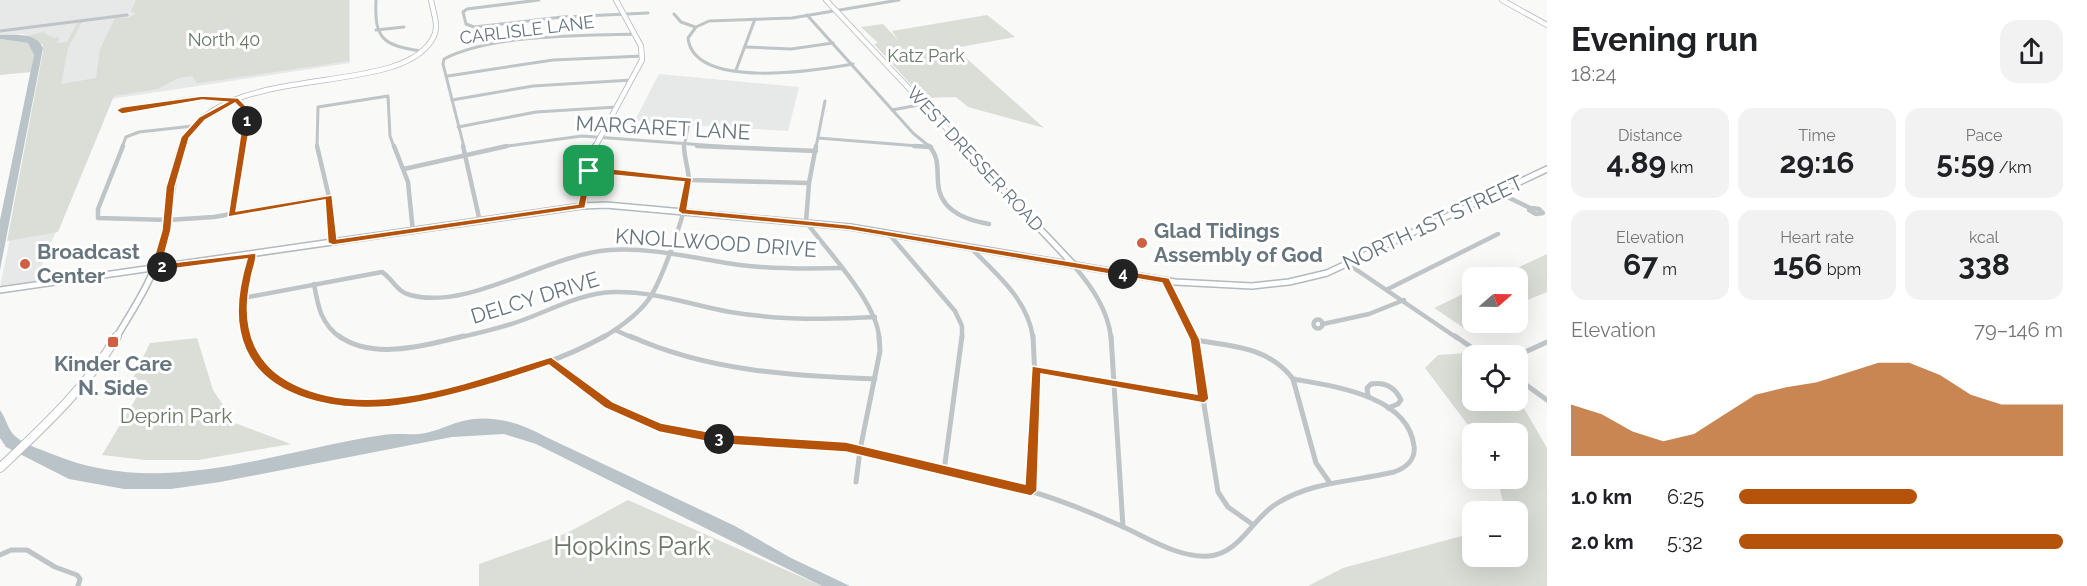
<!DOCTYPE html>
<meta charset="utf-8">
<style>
:root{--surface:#fff;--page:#f2f2f2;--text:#202124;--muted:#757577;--accent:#b45309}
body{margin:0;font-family:Raleway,sans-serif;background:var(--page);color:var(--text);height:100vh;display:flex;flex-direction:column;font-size:22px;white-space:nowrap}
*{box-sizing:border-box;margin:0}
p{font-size:20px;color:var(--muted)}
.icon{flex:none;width:33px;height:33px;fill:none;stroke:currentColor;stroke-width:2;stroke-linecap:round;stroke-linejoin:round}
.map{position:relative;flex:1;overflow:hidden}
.sheet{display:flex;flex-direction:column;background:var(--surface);width:540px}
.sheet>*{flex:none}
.needle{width:39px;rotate:70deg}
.tools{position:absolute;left:1462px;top:267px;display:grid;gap:12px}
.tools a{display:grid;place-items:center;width:66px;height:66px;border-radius:12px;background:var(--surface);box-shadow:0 6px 24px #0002;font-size:30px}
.pin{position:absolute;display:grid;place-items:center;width:51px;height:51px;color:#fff;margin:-26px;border-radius:12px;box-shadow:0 3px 9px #0006}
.km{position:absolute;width:30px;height:30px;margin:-15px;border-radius:50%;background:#222;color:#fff;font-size:16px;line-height:30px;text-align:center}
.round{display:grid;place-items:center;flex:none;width:63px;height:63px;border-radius:18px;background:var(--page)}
.head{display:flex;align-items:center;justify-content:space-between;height:102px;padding:0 24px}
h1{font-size:33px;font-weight:700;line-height:45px}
.figures{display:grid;grid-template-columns:repeat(3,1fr);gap:9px;height:102px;padding:6px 24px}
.figures div{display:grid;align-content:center;border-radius:15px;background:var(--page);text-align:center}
.figures b{font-size:30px;font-weight:700}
.figures small{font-size:16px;font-weight:400}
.figures p{font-size:16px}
.chart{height:168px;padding:12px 24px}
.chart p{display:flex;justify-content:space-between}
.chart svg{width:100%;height:108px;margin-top:6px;fill:var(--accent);opacity:.7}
ul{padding:0 24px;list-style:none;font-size:20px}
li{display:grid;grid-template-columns:96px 72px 1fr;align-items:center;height:45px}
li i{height:15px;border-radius:8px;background:var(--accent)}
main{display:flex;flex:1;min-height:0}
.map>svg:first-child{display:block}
.built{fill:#e7e8e8}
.green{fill:#daded7}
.water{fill:#bac4c8}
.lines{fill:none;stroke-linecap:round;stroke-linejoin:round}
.secondary-far2-casing{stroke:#b4b9bd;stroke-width:6}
.secondary-far1-casing{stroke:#b4b9bd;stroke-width:8}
.secondary-casing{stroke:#b4b9bd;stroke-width:10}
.street-far2{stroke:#bfc4c7;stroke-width:3}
.street-far1{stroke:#bfc4c7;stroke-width:4.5}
.street{stroke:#bfc4c7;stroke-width:5}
.secondary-far2{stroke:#fff;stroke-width:4.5}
.secondary-far1{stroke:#fff;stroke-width:5}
.secondary{stroke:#fff;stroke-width:8}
.route{fill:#b45309;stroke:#fff;stroke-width:1.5;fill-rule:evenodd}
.poi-dot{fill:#ce6143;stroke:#fff;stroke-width:2}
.labels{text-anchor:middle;stroke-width:6;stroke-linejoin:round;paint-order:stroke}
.far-street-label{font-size:18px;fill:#67757f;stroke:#fff}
.far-park-label{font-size:18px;fill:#6a7866;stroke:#fff}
.street-label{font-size:21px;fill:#67757f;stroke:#fff}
.poi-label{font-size:21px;font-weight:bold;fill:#67757f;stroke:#fff;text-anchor:start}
.park-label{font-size:21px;fill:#6a7866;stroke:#fff}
.near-park-label{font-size:26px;fill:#6a7866;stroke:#fff}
</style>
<main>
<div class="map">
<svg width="1547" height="586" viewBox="0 0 1547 586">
<rect width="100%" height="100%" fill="#f9f9f8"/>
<g class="built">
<polygon points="0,0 350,0 350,63 111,99 35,282 0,287 49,47 23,34 0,35"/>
<polygon points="659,74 799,87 788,131 634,122"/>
</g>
<g class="green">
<polygon points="136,0 349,0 349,61 207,82 197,83 192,76 178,78 158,89 114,96 58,232 7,241 43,51 43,45 28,36 45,31 44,33 54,38 60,37 57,43 67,42 77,23 82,22 68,48 61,84 96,78 100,49 115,18 127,18 136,14 131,11"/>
<polygon points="987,15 1015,37 955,48 1044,128 968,107 956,97 923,98 874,44 878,43 861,27 883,24 898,40 892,31"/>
<polygon points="0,39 29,43 34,55 31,72 0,75"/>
<polygon points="1547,254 1547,292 1518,304 1518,278 1498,277"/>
<polygon points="1473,289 1473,322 1477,323 1464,328 1434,308"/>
<polygon points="197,338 213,390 235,423 291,444 198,460 145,460 102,455 147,380 132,380 150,343"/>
<polygon points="1466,353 1473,358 1473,400 1518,400 1518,398 1547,448 1547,586 1308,586 1343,568 1473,533 1473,556 1518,556 1518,512 1493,511 1503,501 1497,479 1518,478 1518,434 1474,433 1425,368 1438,355"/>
<polygon points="628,500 822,586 479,586 479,564 567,533"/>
</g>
<g class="water">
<path d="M0,35C15,35 36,32 43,48L0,270V220L34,55L28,43L0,39Z"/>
<path d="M0,410C6,418 8,430 15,436C25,445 40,449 52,454C162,500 273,451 383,435C395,433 407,435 419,434C432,433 446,426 459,422C489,413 520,422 546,437L735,526L791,558L850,586H822L536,444L504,434L452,437L220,482L171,489H124L69,479L6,447L0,438Z"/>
</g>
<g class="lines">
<g class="secondary-far2-casing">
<g id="secondary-far2">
<polyline points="826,0 964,147"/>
<polyline points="1502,0 1547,25"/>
<path d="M181,147C220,56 403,102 434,36C439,26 433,11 431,0"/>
<polyline points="595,147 642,60 641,46 616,0"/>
</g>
</g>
<g class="secondary-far1-casing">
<g id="secondary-far1">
<polyline points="962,146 1074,265"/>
<polyline points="582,206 596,146"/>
<polyline points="0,290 582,206 606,205 850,227 1175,282 1252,286 1289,282 1327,273 1547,169"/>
<path d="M116,338C133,309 153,280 162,246C171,213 170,178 182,146"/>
</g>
</g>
<g class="secondary-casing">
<path id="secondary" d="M0,468C42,428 87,387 117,336"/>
</g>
<g class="street-far2">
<path d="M376,0C374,39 383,45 420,51"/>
<polyline points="539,0 467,9 463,12 466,24 474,27 562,17 648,13"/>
<polyline points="674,14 681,22 695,27"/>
<polyline points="807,15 913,133 930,147"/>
<polyline points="376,30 404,27"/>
<polyline points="0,31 127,15"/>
<polyline points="745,47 791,49 833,43"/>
<path d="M853,64C819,70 694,91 688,38L696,27L709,21L792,18L899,0"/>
<polyline points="736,70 755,19"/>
<polyline points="448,76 553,60 643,56"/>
<polyline points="452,100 533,86 632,80"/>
<polygon points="124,109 126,110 120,111 120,110"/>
<path d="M126,110C164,103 211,87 246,108L248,116L243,147"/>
<polyline points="892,110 924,104"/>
<polyline points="458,127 536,112 617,107"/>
<polyline points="818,138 931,147"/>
<polyline points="122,147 126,137 139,132 193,126"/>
<polyline points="317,147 318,107 388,96 390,136 394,147"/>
<path d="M464,147L443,64L444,59C493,34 580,36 635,34"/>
<polyline points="501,147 582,136 731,147"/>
<polyline points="684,147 689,123"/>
<polyline points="816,147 825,101"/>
</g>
<g class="street-far1">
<polyline points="123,146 98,209 98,218 168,220 214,217 329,197"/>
<polyline points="317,146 329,197 333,243"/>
<polyline points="394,146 408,182 413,232"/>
<polyline points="463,146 480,222"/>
<polyline points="697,146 816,151"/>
<path d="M816,146L809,183L806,222C827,250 878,304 879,338"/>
<polyline points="914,146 931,147"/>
<path d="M929,146C939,157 937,167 938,182C939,210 965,220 989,224"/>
<polyline points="404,169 507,146"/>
<polyline points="589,171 613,171 689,180 809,183"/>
<polyline points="1497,192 1530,208"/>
<polygon points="1532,208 1539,209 1543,213 1536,214 1529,210"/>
<polyline points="231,215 243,146"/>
<polyline points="889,234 955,311 962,326 962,338"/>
<path d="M970,247C996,274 1028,299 1033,338"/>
<polyline points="1348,264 1457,338"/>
<path d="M1074,266C1092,287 1108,310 1111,338"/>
<polyline points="1165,281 1194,338"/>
<path d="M314,284C318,307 321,324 341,338"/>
<polyline points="1388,289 1498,234"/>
<path d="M243,298L382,272C392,278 397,292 410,295C469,311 546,255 609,250C653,247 697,259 740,265C774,269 807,269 841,268"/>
<circle cx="1318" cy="324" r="4.5"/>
<polyline points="1323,324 1369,314 1404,300"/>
<polyline points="615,330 633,338"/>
<path d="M249,338C239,311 247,282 252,255"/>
<path d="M457,338C479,333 502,328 523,320C553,309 581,293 614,292C654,291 691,305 730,312C778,320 827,320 875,317"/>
<path d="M602,338C619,328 640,313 651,296C664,274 688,208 689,182C689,170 684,158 684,146"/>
</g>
<g class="street">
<path d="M248,336C282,428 398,403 471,385C518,373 562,360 605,336"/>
<path d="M339,336C373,361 427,345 464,336"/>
<path d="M630,336C707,371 792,376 875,379"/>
<polyline points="1111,336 1123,527"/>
<polyline points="1193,336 1218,492 1228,507 1252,524"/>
<polyline points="1455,336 1484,356"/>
<path d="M1195,340C1232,346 1269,347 1293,379L1316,463L1330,483"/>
<polyline points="1516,356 1547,342"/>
<path d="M551,360C610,409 652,433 730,439C767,442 803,440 840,445C877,451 913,463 950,473C977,479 1004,483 1030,491C1060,500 1090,512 1119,525C1147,537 1177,558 1209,556C1239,554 1252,519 1276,504C1312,481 1353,482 1394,472C1405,468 1416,460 1414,446C1408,395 1332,386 1293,379"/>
<polyline points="1035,369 1204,399"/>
<polyline points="1518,379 1547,400"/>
<path d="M1368,396L1367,388L1371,384C1385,382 1395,387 1401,400L1398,404L1388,408"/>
<polyline points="944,471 962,336"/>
<polyline points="856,482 860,450 880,351 879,336"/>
<polyline points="1031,491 1036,399 1033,336"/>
<polyline points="0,555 11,550 27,550 55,567 77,575 80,579 78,586"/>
</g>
<use href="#secondary-far2" class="secondary-far2"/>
<use href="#secondary-far1" class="secondary-far1"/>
<use href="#secondary" class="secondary"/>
</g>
<path class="route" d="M202,96L238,98L252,112L236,211L332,195L337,239L578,204L586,169H613L692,178L687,209L850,225L1169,278L1200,340L1209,399L1204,403L1041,374L1037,491L1031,496L846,452L720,444L659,432L605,408L549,365C503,381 456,396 408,404C348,415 254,403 240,331C235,307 240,282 247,259L156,271L151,268L162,230L166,187L181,137L199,117L227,102L202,100L122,114L116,110L122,107ZM235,103L244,112L228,217L325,200L328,243L333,245L585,208L592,173L684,182L678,211L682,214L850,230L1162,283L1190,340L1197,394L1032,366L1025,484L846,442L720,434L661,423L613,402L551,357C474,380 371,422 294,384C277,376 263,363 255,346C246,326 246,301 251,279C252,270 257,261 256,253L162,264L171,230L175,187L189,138L205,120Z"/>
<g class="poi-dot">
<circle cx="1142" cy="243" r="6"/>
<circle cx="25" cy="264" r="6"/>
<rect x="107" y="336" width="12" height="12" rx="3"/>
</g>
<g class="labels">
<g class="far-street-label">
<text transform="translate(527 30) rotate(-7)" y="6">CARLISLE LANE</text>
<text transform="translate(975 159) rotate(47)" y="6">WEST DRESSER ROAD</text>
</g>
<g class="far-park-label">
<text x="224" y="46">North 40</text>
<text x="926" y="62">Katz Park</text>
</g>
<g class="street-label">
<text transform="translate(663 128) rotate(3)" y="7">MARGARET LANE</text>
<text transform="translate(1433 223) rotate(-25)" y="7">NORTH 1ST STREET</text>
<text transform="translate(716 243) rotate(4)" y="7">KNOLLWOOD DRIVE</text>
<text transform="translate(535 298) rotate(-17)" y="7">DELCY DRIVE</text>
</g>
<g class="poi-label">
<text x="1154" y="238">Glad Tidings<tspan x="1154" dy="24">Assembly of God</tspan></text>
<text x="37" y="259">Broadcast<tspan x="37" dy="24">Center</tspan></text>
<text x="113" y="371" text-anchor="middle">Kinder Care<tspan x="113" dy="24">N. Side</tspan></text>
</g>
<g class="park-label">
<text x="176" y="423">Deprin Park</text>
</g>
<g class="near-park-label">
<text x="632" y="555">Hopkins Park</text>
</g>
</g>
</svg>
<div class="tools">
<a><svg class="needle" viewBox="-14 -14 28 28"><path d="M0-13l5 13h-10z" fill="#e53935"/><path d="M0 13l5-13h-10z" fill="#757577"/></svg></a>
<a><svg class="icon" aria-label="locate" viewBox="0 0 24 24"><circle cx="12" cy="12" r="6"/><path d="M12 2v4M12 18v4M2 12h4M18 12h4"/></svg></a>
<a>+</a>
<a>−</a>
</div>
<div class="pin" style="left:589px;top:171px;background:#1e9e55"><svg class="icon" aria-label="arrive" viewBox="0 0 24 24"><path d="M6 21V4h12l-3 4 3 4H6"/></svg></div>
<b class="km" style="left:247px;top:121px">1</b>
<b class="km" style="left:162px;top:267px">2</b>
<b class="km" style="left:719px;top:439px">3</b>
<b class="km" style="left:1123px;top:274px">4</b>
</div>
<section class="sheet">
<div class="head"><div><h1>Evening run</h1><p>18:24</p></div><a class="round"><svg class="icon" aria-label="share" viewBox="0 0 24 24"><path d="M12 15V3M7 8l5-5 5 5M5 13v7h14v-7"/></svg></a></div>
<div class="figures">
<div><p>Distance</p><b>4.89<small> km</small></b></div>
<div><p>Time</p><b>29:16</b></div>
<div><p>Pace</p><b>5:59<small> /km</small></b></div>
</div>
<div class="figures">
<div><p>Elevation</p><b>67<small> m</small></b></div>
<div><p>Heart rate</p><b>156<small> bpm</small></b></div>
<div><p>kcal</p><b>338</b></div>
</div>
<div class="chart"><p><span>Elevation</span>79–146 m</p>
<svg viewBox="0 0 160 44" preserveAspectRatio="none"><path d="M0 44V23L10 27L20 34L30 38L40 35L50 27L60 19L70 16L80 14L90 10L100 6L110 6L120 11L130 19L140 23L150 23L160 23V44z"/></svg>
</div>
<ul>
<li><b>1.0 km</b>6:25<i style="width:55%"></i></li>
<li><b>2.0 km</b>5:32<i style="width:100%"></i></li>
</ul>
</section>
</main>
